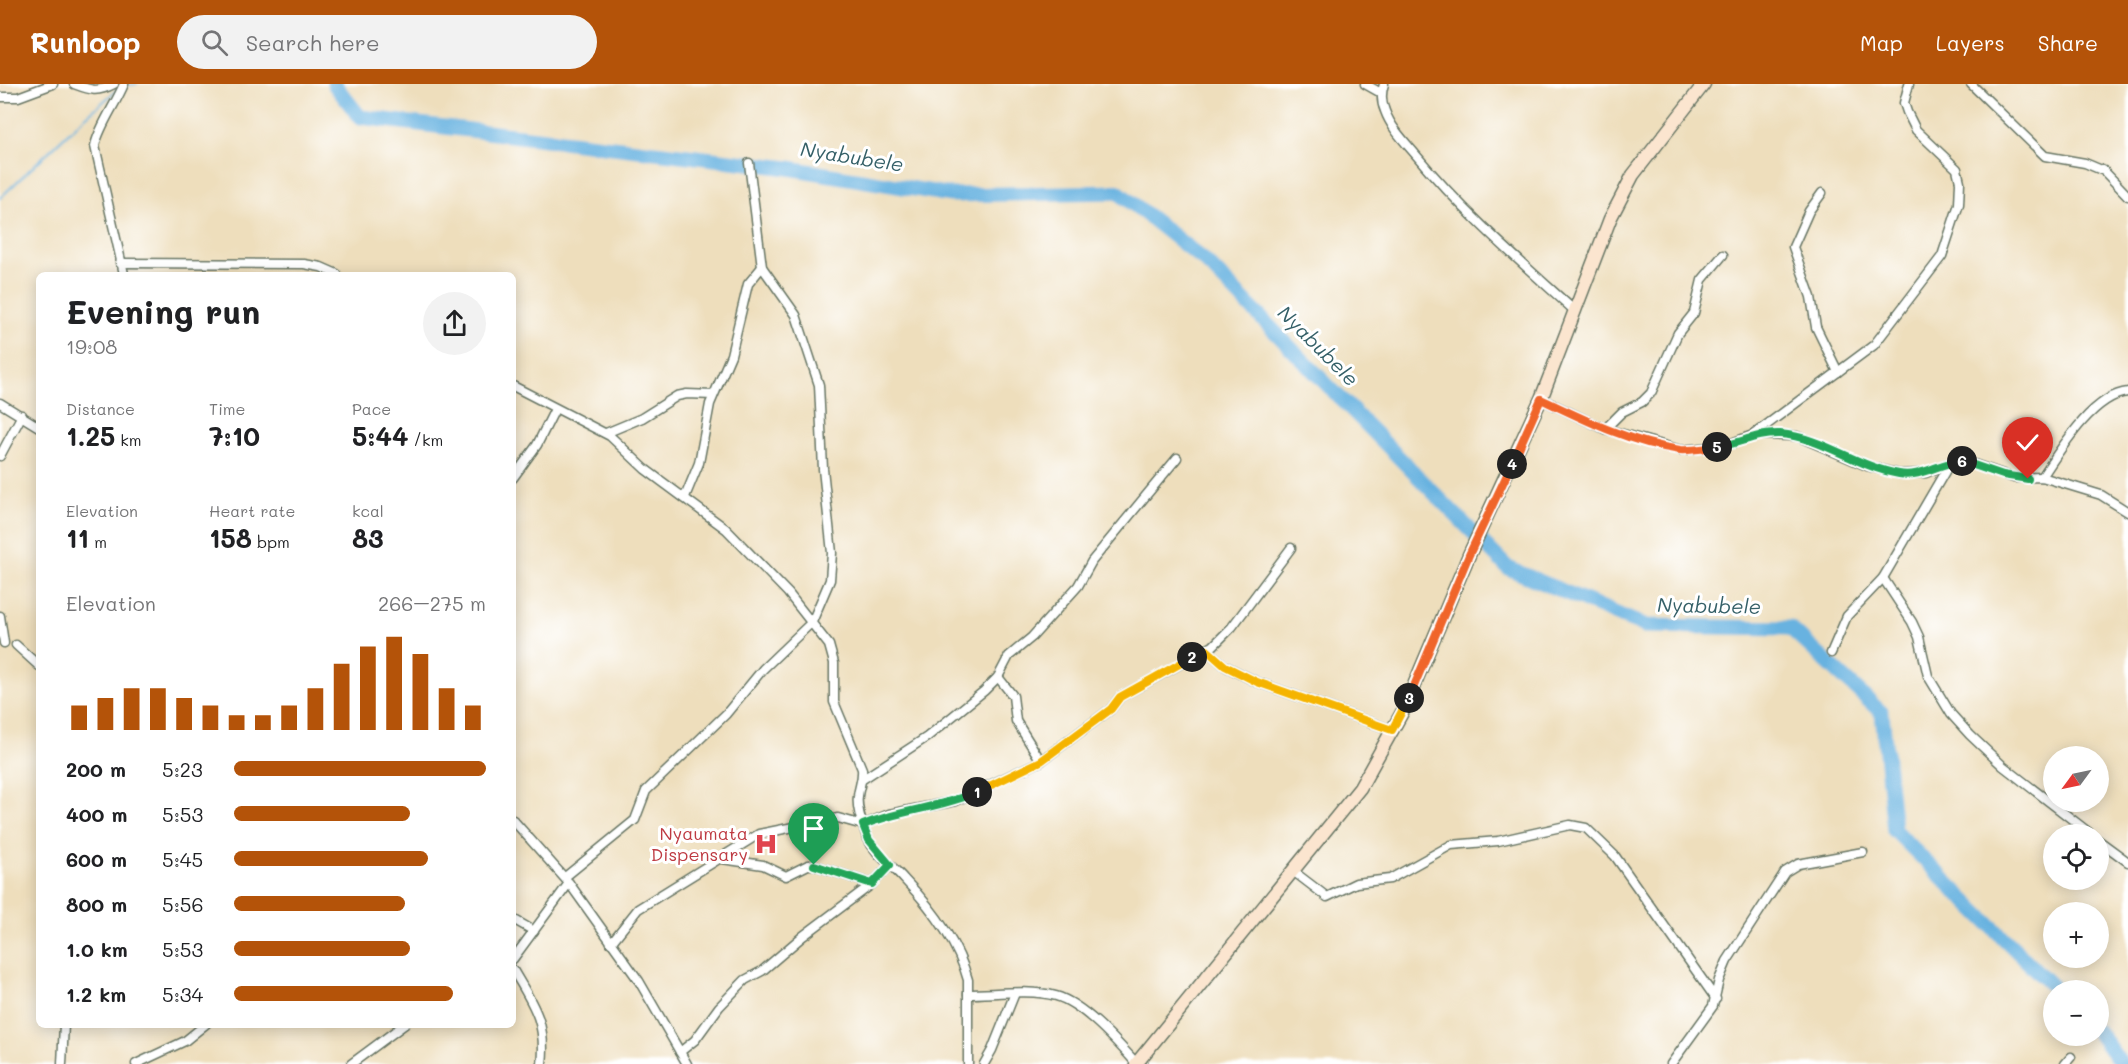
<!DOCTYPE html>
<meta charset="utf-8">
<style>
:root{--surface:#fff;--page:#f2f2f2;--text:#202124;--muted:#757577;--accent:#b45309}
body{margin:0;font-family:Mali,sans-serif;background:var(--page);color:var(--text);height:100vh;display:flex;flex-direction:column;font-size:22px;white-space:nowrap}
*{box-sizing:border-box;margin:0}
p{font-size:20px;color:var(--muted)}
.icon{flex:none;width:33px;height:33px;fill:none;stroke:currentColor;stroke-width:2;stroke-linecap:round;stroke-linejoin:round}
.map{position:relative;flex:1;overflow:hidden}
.side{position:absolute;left:36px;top:188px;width:480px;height:756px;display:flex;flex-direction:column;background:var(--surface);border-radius:9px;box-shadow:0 3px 15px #0003}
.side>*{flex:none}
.needle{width:39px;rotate:237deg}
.buttons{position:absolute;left:2043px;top:662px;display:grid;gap:12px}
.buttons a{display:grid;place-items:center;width:66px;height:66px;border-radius:50%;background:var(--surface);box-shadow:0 3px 15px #0003;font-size:30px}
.pin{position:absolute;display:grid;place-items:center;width:51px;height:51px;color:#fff;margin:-62px -26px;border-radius:50% 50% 50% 0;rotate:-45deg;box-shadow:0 0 6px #0007}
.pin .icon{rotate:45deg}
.km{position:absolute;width:30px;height:30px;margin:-15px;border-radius:50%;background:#222;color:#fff;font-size:16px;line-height:30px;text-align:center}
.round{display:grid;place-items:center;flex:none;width:63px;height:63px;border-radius:32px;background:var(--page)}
.head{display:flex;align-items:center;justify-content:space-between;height:102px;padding:0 30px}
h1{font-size:33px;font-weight:700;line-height:45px}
.figures{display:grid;grid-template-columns:repeat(3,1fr);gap:9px;height:102px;padding:6px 30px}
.figures div{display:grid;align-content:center}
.figures b{font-size:26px;font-weight:700}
.figures small{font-size:16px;font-weight:400}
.figures p{font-size:16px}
.chart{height:168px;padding:12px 30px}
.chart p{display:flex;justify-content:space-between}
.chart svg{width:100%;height:108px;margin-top:6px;stroke:var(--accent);stroke-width:6}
ul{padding:0 30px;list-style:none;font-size:20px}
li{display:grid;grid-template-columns:96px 72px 1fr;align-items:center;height:45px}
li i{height:15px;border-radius:8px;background:var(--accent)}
header{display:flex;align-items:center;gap:36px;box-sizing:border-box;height:84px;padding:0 30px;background:var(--accent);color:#fff}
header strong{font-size:28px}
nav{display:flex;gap:33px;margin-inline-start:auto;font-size:21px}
.search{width:420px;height:54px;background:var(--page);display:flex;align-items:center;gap:15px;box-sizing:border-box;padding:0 21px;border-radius:33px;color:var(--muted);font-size:22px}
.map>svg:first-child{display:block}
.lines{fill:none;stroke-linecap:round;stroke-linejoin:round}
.stream{stroke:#68b2e0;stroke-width:2}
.river{stroke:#68b2e0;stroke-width:15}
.street-casing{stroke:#677564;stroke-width:11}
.secondary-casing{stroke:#677564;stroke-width:15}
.street{stroke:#fff;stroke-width:8}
.secondary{stroke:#fbe5cf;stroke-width:12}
.split-1-casing{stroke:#fff;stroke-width:12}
.split-2-casing{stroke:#fff;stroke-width:12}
.split-3-casing{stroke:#fff;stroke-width:12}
.split-4-casing{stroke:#fff;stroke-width:12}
.split-5-casing{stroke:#fff;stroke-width:12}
.split-6-casing{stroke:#fff;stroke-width:12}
.split-7-casing{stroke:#fff;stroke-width:12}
.split-1{stroke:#22a559;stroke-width:8}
.split-2{stroke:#f5b400;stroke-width:8}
.split-3{stroke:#f5b400;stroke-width:8}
.split-4{stroke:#f0652b;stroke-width:8}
.split-5{stroke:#f0652b;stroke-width:8}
.split-6{stroke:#22a559;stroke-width:8}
.split-7{stroke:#22a559;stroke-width:8}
.labels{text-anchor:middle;stroke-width:6;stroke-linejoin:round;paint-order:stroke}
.health-label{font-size:18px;fill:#be3a42;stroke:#fff;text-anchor:end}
.water-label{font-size:20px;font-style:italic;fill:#356068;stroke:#fff}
</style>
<header>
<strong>Runloop</strong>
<div class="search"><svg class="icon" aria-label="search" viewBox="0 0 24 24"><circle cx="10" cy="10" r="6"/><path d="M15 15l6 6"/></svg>Search here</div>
<nav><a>Map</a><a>Layers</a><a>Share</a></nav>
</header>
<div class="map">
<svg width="2128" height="980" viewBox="0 0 2128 980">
<rect width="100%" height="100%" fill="#fff"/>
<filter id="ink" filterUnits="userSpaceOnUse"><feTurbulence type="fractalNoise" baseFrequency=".0167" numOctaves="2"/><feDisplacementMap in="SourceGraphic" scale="12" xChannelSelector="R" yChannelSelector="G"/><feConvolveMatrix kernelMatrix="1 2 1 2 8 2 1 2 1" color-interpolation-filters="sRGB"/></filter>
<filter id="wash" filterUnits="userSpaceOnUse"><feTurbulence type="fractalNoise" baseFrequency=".008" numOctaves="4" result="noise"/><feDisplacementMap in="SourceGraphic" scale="24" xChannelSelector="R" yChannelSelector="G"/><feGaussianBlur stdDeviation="1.35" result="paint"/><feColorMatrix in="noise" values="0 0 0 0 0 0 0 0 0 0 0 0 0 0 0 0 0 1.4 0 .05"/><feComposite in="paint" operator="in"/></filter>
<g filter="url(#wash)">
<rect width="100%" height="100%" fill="#eedebc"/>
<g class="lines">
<g class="stream">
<polyline points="127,1 137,0"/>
<polyline points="0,114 83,35 117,6"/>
</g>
<g class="river">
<polyline points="334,0 360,33 789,84 951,111 1118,108 1205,177 1508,484 1645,542 1790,544 1882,629 1894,746 2056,906"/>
<polyline points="2098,948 2121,980"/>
</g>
</g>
</g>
<g filter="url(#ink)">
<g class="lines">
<g class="street-casing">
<g id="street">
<path d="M74,0C90,6 97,9 114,0"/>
<polyline points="1365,0 1381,9"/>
<path d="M1384,0C1381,9 1381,18 1385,27C1391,44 1405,58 1416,71C1464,129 1521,178 1576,228"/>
<polyline points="1971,0 2045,72 2085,79 2104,87 2128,112"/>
<polyline points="0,13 18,13 53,0"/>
<polyline points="1822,109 1809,127 1793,163 1811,213 1816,243 1838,288"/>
<polyline points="120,179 304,180 321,183 337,190"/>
<path d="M124,190L95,62C99,42 116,20 124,0"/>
<path d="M513,302L610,352L645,385L726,445L788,509L829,561L834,579V618L862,685C863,696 859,702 858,712C856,725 863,741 867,753C875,771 892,781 904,795C931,823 958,859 968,896V980"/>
<polyline points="1541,315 1605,345 1681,366 1724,362 1753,351 1874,261 1942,172 1959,120 1960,98 1957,85 1916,46 1907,28 1904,19 1909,0"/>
<polyline points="0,319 39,343"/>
<polyline points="1605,345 1622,328 1642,318 1651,309 1678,249 1694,229 1702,196 1723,171"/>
<polyline points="606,349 642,334 677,312 687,310 713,311"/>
<polyline points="1753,351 1797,352 1867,382 1900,390 1926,389 1950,379 1965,377 2014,394 2042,393 2101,411 2128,428"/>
<polyline points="0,372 22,331"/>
<path d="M2042,393C2060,366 2093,311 2128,308"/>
<polyline points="513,394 537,361 555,325"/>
<polyline points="685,413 699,379 710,320 731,271 748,200 762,183"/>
<polyline points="1883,494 1912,538 1919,553 1928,592 1951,630 1970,651 2003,682 2091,750"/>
<polyline points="0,532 4,559"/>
<polyline points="16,561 39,582"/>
<polyline points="1207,566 1225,582 1257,598 1392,646"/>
<polyline points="1831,569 1847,532 1883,494 1950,379"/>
<polyline points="998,593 1013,612 1016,637 1041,677"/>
<polyline points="863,695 927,653 984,607 998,593 1009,572 1032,553 1078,502 1092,477 1177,374"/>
<polyline points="513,736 569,799 639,897 687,980"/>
<polyline points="2098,756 2128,778"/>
<polyline points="722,775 763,781 786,792 808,781 814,781 872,800"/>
<polyline points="1293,787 1327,813 1356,799 1390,795 1451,761 1498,757 1570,741 1586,744 1615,772 1716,915"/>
<polyline points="565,793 635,736 646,707 726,630 763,585 812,538 830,496 832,469 823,385 819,301 796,231 762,183 749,79"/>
<polyline points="513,835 534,847"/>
<polyline points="611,859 638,825 759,750 838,734 863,741 889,730 956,717 1041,677 1111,625 1120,613 1213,562 1232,543 1291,464"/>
<polyline points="513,875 569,799"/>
<path d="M513,886C533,920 547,938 542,980"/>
<path d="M968,910C995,910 1029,905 1056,912C1084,920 1118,959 1137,980"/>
<polyline points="680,968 695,956 719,923 745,896 762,887 803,852 872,800 890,781"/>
<polyline points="62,980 64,940"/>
<polyline points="136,980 185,957 206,940"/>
<polyline points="351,980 405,940"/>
<polyline points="984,980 992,966 1015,909"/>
<polyline points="1671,980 1713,922 1719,896 1727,877 1785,788 1798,780 1863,768"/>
<polyline points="2065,980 2071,973"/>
</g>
</g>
<g class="secondary-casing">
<polyline id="secondary" points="1136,980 1360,704 1404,625 1469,471 1541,315 1610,135 1633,91 1704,0"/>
</g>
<use href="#street" class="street"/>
<use href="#secondary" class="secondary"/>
</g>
</g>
<g class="lines" filter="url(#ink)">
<g class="split-1-casing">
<path id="split-1" d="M814,781L872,800L890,781L869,756L863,741C900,726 940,724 977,708"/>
</g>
<g class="split-2-casing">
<polyline id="split-2" points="977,708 1041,677 1111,625 1120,613 1192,573"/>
</g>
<g class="split-3-casing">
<polyline id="split-3" points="1192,573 1207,566 1225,582 1257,598 1392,646 1409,614"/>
</g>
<g class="split-4-casing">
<polyline id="split-4" points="1409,614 1469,471 1512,380"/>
</g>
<g class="split-5-casing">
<path id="split-5" d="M1512,380L1541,315C1585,336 1631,359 1680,366C1692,367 1705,364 1717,363"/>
</g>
<g class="split-6-casing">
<path id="split-6" d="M1717,363C1739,360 1757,349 1780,350C1822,353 1857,383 1899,390C1922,394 1940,378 1962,377"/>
</g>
<g class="split-7-casing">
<polyline id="split-7" points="1962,377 2003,391 2028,395"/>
</g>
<use href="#split-1" class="split-1"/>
<use href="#split-2" class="split-2"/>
<use href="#split-3" class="split-3"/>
<use href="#split-4" class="split-4"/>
<use href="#split-5" class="split-5"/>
<use href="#split-6" class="split-6"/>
<use href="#split-7" class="split-7"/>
</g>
<defs>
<g id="hospital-bare" transform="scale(1.8)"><path d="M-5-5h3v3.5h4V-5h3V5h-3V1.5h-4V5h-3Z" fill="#e0444e" stroke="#fff" stroke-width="2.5" paint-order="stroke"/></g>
</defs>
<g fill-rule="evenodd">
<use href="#hospital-bare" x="766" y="760"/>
</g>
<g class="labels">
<g class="health-label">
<text x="748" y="756">Nyaumata<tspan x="748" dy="21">Dispensary</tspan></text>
</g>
<g class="water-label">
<text transform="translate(852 73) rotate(9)" y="7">Nyabubele</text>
<text transform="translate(1318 262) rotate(45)" y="7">Nyabubele</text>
<text transform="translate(1709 522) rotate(1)" y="7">Nyabubele</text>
</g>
</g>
</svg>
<div class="buttons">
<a><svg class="needle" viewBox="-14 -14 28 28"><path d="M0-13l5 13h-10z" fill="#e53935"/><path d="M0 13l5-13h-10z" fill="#757577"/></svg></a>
<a><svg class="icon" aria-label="locate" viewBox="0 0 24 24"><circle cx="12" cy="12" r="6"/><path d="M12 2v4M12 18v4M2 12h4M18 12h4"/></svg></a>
<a>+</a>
<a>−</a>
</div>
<div class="pin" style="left:814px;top:781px;background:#1e9e55"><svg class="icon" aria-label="arrive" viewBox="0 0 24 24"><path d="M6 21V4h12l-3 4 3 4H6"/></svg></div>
<div class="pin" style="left:2028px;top:395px;background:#d93025"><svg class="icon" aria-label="check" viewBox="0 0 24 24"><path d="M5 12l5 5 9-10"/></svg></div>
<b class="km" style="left:977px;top:708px">1</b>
<b class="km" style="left:1192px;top:573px">2</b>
<b class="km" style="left:1409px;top:614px">3</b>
<b class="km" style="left:1512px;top:380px">4</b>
<b class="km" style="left:1717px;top:363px">5</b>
<b class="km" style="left:1962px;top:377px">6</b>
<section class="side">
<div class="head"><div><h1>Evening run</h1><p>19:08</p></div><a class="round"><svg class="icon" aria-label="share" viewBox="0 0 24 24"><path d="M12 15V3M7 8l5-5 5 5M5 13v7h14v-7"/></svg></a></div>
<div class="figures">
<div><p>Distance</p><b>1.25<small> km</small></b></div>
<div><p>Time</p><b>7:10</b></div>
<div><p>Pace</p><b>5:44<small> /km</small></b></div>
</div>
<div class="figures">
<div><p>Elevation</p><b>11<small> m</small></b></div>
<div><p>Heart rate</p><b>158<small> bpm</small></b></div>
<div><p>kcal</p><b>83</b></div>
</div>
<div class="chart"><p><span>Elevation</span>266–275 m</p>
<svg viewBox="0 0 160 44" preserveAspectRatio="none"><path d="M5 44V34M15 44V31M25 44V27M35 44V27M45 44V31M55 44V34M65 44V38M75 44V38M85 44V34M95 44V27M105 44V17M115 44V10M125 44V6M135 44V13M145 44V27M155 44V34"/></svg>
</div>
<ul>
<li><b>200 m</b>5:23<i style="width:100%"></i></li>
<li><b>400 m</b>5:53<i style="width:70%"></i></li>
<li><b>600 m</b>5:45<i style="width:77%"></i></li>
<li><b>800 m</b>5:56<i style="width:68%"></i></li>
<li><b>1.0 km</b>5:53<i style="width:70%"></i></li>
<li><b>1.2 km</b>5:34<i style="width:87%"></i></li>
</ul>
</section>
</div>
